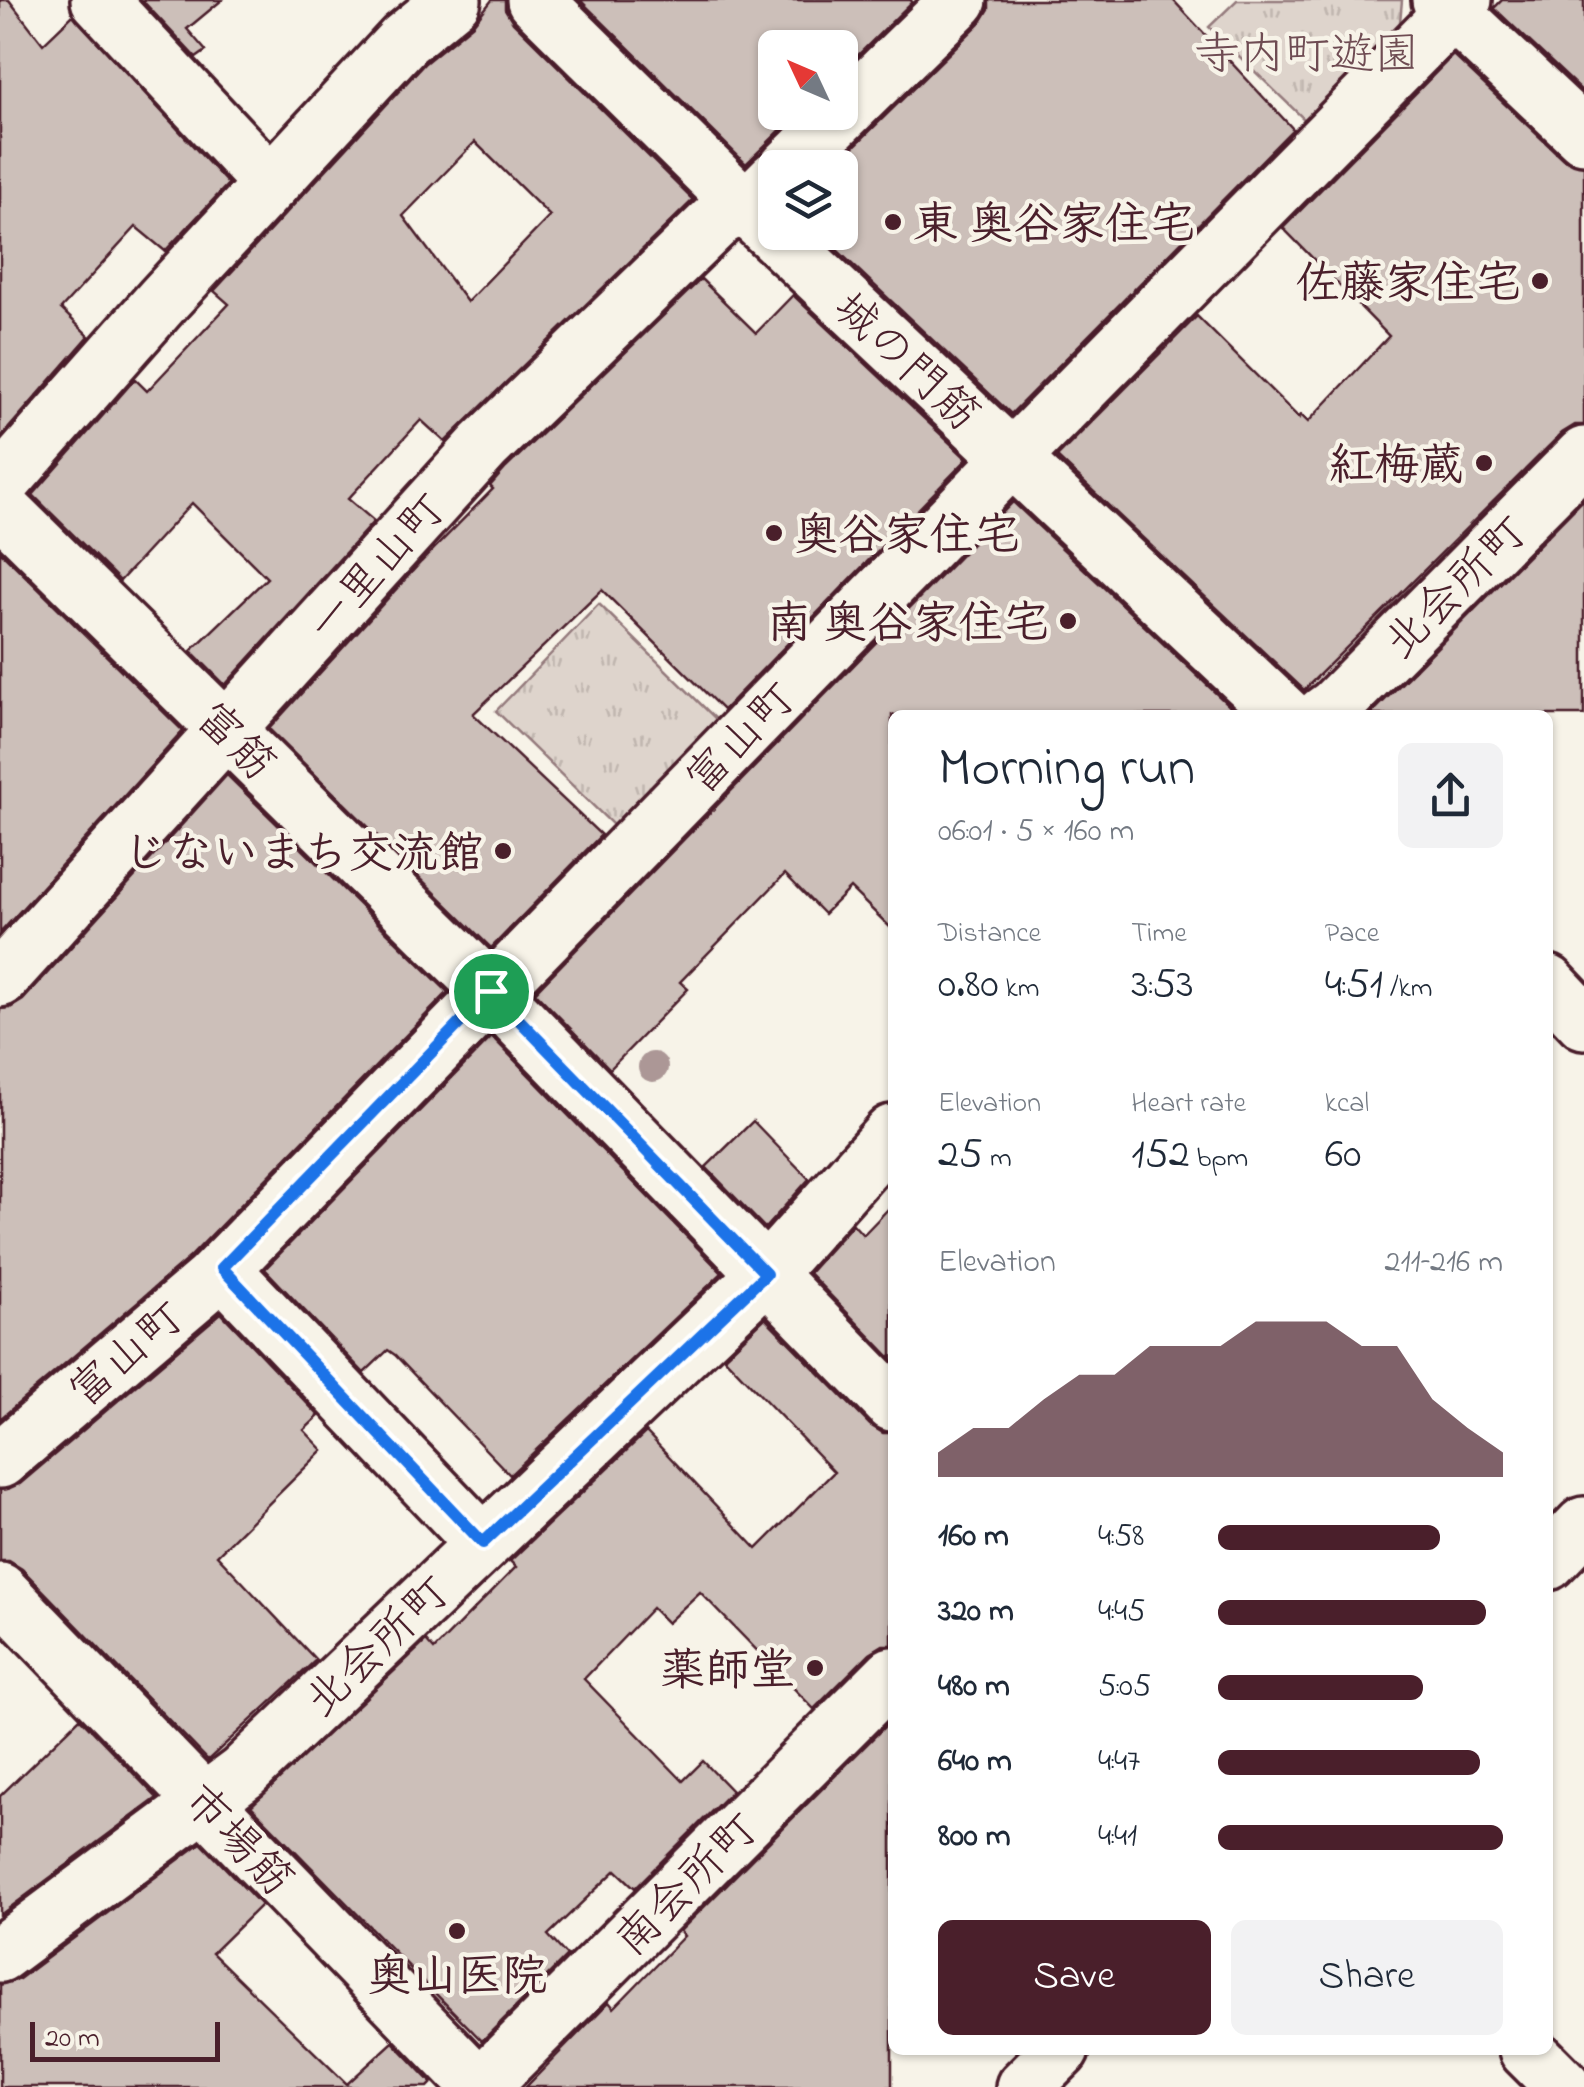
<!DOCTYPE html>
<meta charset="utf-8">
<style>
:root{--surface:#fff;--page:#f2f2f3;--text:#1f2937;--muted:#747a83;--accent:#4a1f2b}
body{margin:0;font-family:"Indie Flower","Klee One",sans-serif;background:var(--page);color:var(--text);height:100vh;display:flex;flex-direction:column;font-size:38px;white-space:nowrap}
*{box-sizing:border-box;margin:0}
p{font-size:32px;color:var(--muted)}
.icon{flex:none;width:55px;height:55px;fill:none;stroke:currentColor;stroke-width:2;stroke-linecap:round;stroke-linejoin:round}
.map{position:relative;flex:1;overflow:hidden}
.details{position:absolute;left:888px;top:710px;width:665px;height:1345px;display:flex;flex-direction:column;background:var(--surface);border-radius:15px;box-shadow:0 2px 8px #0004}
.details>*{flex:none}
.needle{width:65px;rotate:314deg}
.buttons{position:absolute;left:758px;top:30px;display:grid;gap:20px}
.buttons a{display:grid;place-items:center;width:100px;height:100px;border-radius:15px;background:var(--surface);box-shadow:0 2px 8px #0004;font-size:50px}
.scale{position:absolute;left:30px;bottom:25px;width:190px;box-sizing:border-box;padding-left:10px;border:5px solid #4a1f2b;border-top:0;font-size:28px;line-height:35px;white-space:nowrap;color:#4a1f2b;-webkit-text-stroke:8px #f7f3e8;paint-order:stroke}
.pin{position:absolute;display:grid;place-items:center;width:85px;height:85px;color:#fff;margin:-42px;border:5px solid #fff;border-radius:50%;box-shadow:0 2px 10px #0007}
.round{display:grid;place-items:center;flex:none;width:105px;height:105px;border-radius:15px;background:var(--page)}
.overview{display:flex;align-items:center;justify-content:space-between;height:170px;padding:0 50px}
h1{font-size:55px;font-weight:600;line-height:75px}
.stats{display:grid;grid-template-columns:repeat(3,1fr);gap:15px;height:170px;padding:10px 50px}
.stats div{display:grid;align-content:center}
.stats b{font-size:42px;font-weight:600}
.stats small{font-size:28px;font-weight:400}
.stats p{font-size:28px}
.chart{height:280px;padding:20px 50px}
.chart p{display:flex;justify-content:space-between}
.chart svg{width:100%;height:180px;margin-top:10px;fill:var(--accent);opacity:.7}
.cta{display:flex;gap:20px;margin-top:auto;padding:20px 50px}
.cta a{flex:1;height:115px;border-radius:15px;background:var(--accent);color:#fff;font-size:40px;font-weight:600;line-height:115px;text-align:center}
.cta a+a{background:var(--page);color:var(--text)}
ul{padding:0 50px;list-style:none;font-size:32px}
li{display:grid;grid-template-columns:160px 120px 1fr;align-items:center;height:75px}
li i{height:25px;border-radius:12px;background:var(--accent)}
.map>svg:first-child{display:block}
.grass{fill:url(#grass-tufts);stroke:#947a7c;stroke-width:2.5}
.building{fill:#ccbfb9;stroke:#4a1f2b;stroke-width:2.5;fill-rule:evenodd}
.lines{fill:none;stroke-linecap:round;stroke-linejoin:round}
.minor-casing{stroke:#4a1f2b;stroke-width:62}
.minor{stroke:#f7f3e8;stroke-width:55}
.tree{fill:#ac9796}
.route-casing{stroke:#fff;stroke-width:20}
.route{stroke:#1a73e8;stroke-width:12}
.poi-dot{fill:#4a1f2b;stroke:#f7f3e8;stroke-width:4}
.labels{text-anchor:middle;stroke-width:9;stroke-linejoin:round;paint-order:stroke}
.park-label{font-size:45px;fill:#6f4c53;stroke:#f7f3e8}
.poi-label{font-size:45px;font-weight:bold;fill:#4a1f2b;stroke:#f7f3e8;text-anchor:end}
.street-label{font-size:45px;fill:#4a1f2b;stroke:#f7f3e8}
</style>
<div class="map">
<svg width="1584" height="2087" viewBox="0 0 1584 2087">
<defs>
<pattern id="grass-tufts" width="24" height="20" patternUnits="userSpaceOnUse" patternTransform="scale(2.5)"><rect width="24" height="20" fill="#ded4cc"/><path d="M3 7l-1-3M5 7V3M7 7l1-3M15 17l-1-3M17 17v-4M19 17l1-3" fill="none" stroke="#c0b6af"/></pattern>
</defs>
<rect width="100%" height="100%" fill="#f7f3e8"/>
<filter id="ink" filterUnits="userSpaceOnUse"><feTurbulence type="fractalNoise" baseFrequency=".01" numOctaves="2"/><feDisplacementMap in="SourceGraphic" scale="20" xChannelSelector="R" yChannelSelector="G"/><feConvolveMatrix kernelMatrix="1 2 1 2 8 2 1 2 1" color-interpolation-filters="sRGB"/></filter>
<g filter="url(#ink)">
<g class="grass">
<polygon points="1237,0 1402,0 1399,33 1309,124 1209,27"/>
<polygon points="599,604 718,721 615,827 496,711"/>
</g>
<g class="building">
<polygon points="0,0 9,0 43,44 73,15 228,184 165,251 136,227 61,309 89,336 0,438"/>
<polygon points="142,0 222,0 187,29 206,51 196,58"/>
<path d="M492,0H505V9L513,22L693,200L445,442L421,420L348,499L374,521L225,685L191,651L267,578L192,503L120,581L33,495L135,379L147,391L229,304L214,291L425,63L473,24ZM475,142L550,216L467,302L403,216Z"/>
<polygon points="580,0 911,0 912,2 840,73 840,48 775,48 775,112 799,112 746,164"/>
<polygon points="989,0 1173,0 1293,129 1011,414 818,232 840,232 840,168 832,168 981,22 989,9"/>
<polygon points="1502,0 1584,0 1584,93 1494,8"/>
<polygon points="1453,55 1563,159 1584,166 1584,425 1575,425 1562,433 1304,690 1057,457 1197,316 1299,418 1301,415 1308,422 1389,336 1283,228"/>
<polygon points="701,279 756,333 793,295 967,459 723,710 602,590 473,714 601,835 491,948 269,729 421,562 493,489 490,486 506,468"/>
<polygon points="1584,499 1584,715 1370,715"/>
<polygon points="1013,502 1239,715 892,715 892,929 850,888 824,914 785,874 680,982 688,989 610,1069 535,992"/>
<polygon points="0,551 183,731 0,933"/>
<polygon points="227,775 448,992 189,1258 0,1419 0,1009 10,1008 23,1000"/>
<polygon points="492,1037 722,1273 510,1475 395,1355 388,1350 364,1373 265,1269"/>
<polygon points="753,1121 809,1179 765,1228 706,1167"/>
<polygon points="892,1205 892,1359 809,1273 853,1224 863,1235"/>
<polygon points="221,1313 319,1416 304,1430 323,1450 217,1555 316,1660 208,1760 22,1569 9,1561 0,1561 0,1490 20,1484"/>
<polygon points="765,1318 870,1425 883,1433 892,1433 892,1645 883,1645 870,1653 814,1709 700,1592 667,1623 652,1608 584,1679 683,1781 703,1761 732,1791 635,1888 616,1870 548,1935 567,1956 482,2041 251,1806 426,1641 434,1650 516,1567 510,1561 646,1432 757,1549 834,1472 724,1357"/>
<polygon points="80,1718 157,1798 0,1915 0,1796"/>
<polygon points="892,1719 892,2087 526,2087 609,2002 614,2008 684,1936 680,1931"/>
<polygon points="201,1843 261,1905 212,1953 347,2084 393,2042 432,2083 428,2087 0,2087 0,1985 19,1979"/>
</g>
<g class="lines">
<g class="minor-casing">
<g id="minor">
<polyline points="99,0 271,184"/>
<polyline points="535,0 746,208 1285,715"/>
<polyline points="1440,0 1584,136"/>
<polyline points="787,168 959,0"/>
<polyline points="0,485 163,300 404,40 453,0"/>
<polyline points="0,507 491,991 892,1403"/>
<polyline points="1323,715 1334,707 1584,455"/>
<polyline points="0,979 484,446 719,218 755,199 775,179"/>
<polyline points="1548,983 1584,1021"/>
<polyline points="222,1269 483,1543"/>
<polyline points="0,1460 210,1281 1014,456 1464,0"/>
<polyline points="1548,1562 1584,1525"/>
<polyline points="0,1591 480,2087"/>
<polyline points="0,1954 243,1773 766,1274 892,1133"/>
<polyline points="1527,2050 1564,2087"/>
<polyline points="474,2087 487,2080 892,1675"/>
<polyline points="1024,2087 1061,2050"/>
</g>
</g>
<use href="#minor" class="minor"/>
</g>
<circle class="tree" cx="653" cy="1067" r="15"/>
</g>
<g class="lines" filter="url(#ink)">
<g class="route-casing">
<polygon id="route" points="491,991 766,1274 483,1543 222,1268"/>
</g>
<use href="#route" class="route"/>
</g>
<g class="poi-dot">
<circle cx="893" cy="222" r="10"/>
<circle cx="1540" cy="281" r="10"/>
<circle cx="1484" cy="463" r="10"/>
<circle cx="774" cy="533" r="10"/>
<circle cx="1068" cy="621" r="10"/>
<circle cx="503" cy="851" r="10"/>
<circle cx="815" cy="1668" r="10"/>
<circle cx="457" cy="1931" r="10"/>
</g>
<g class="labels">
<g class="park-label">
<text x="1307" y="68">寺内町遊園</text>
</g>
<g class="poi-label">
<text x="913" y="238" text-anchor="start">東 奥谷家住宅</text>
<text x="1520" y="297">佐藤家住宅</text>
<text x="1464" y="479">紅梅蔵</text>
<text x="794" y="549" text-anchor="start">奥谷家住宅</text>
<text x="1048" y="637">南 奥谷家住宅</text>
<text x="483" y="867">じないまち交流館</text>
<text x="795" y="1684">薬師堂</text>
<text x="457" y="1990" text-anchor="middle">奥山医院</text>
</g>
<g class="street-label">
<text transform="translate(908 360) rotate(43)" y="16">城の門筋</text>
<text transform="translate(375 566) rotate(-48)" y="16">一里山町</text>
<text transform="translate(1454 586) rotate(-45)" y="16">北会所町</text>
<text transform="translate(739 737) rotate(-46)" y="16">富山町</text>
<text transform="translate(237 740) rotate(45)" y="16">富筋</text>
<text transform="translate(125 1353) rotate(-41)" y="16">富山町</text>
<text transform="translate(376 1645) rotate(-44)" y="16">北会所町</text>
<text transform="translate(240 1839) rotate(46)" y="16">市場筋</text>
<text transform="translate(685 1883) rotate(-45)" y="16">南会所町</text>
</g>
</g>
</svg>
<div class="buttons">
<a><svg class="needle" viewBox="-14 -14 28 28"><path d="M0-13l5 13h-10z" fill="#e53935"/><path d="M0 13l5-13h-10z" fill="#747a83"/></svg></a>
<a><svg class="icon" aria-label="layers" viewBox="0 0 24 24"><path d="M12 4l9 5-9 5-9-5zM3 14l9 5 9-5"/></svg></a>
</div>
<div class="scale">20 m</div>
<div class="pin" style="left:491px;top:991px;background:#1e9e55"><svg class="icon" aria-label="arrive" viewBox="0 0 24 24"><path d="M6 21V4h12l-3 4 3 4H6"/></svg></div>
<section class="details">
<div class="overview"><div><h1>Morning run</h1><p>06:01 · 5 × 160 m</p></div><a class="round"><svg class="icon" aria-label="share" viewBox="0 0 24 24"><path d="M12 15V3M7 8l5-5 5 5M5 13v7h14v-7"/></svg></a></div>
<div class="stats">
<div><p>Distance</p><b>0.80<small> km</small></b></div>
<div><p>Time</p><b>3:53</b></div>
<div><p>Pace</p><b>4:51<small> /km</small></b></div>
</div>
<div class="stats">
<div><p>Elevation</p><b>25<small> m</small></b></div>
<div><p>Heart rate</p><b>152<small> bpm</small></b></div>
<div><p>kcal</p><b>60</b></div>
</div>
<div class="chart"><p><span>Elevation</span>211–216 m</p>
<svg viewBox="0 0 160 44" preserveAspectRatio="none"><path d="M0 44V38L10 32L20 32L30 25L40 19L50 19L60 12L70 12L80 12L90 6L100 6L110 6L120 12L130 12L140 25L150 32L160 38V44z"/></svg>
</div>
<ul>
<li><b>160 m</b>4:58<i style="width:78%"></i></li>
<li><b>320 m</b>4:45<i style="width:94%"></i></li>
<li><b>480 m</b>5:05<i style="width:72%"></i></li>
<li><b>640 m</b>4:47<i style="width:92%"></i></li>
<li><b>800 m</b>4:41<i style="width:100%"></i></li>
</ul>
<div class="cta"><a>Save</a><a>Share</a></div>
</section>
</div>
